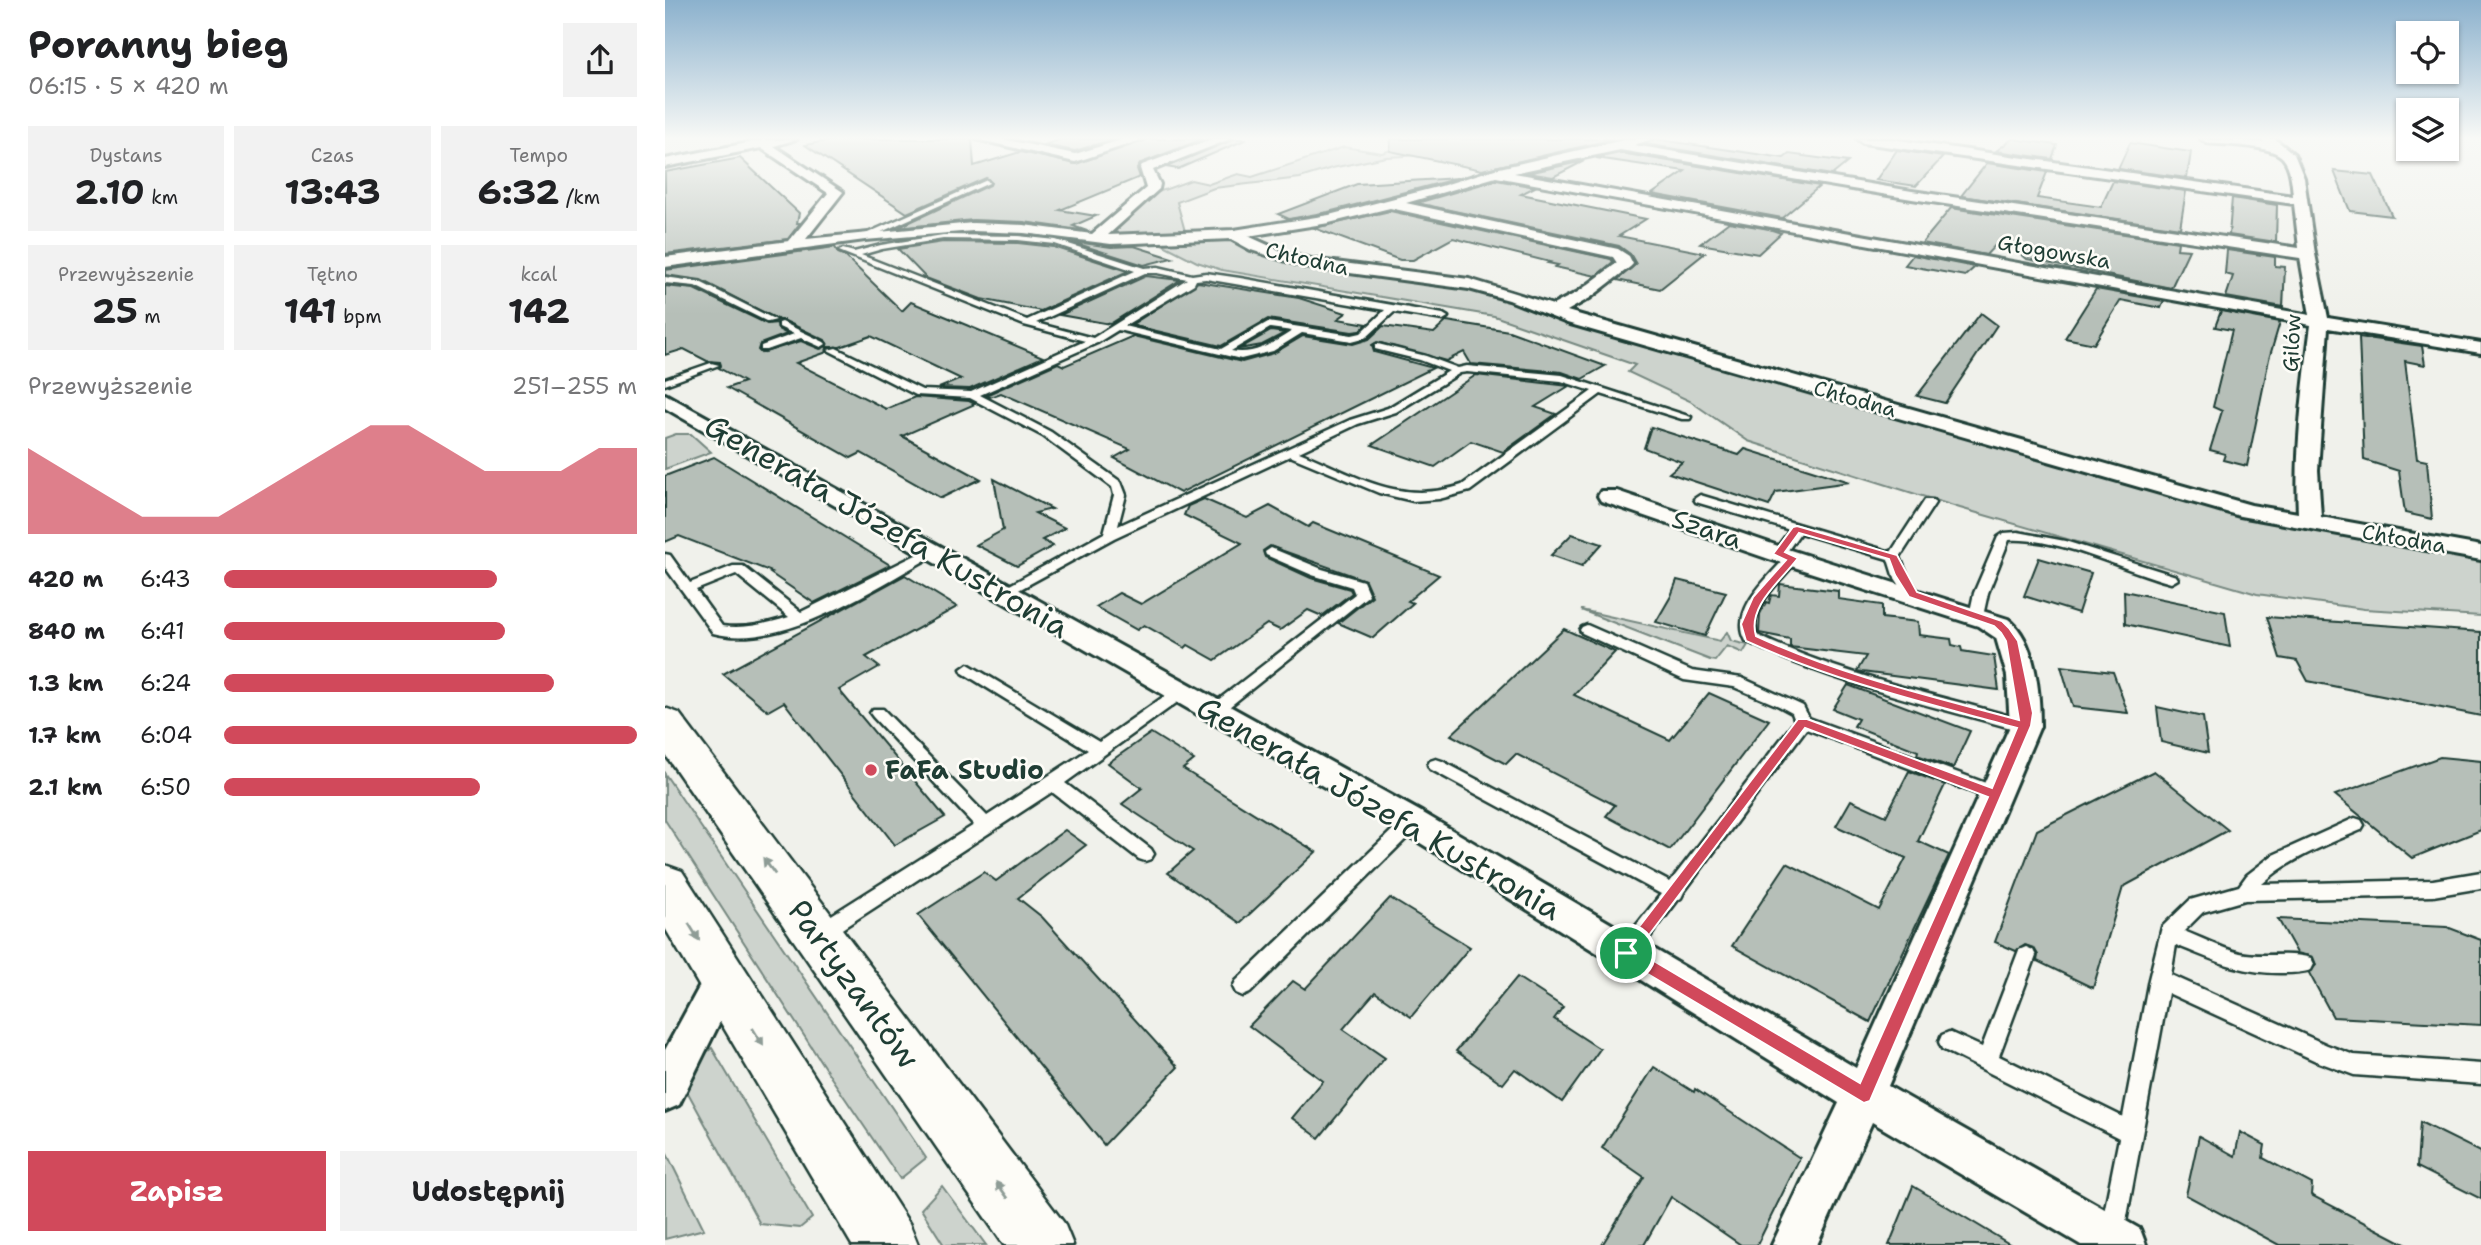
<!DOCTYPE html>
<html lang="pl">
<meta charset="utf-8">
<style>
:root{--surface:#fff;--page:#f2f2f2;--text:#202124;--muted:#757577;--accent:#d1495b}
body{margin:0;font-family:"Shantell Sans",sans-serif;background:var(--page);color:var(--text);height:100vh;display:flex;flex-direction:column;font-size:26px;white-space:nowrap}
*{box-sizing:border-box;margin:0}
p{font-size:23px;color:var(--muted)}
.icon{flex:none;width:38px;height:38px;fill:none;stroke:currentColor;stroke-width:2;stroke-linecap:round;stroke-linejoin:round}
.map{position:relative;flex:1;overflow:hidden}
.panel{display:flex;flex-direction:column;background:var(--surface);width:665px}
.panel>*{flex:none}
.tools{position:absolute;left:1731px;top:21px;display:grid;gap:14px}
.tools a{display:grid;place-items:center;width:63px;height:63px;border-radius:0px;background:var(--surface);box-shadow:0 2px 5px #0004;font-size:35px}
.pin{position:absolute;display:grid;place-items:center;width:60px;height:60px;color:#fff;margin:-30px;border:4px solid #fff;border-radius:50%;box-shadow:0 2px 7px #0007}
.round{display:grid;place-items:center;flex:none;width:74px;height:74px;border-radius:0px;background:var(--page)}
.overview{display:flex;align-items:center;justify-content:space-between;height:119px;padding:0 28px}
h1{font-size:38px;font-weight:700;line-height:52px}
.figures{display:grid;grid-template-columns:repeat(3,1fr);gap:10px;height:119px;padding:7px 28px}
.figures div{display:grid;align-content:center;border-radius:0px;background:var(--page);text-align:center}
.figures b{font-size:35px;font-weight:700}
.figures small{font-size:19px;font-weight:400}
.figures p{font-size:19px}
.chart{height:196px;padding:14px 28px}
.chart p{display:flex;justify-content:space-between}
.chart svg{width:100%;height:126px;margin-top:7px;fill:var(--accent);opacity:.7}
.cta{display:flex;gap:14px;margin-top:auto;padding:14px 28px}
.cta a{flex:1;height:80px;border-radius:0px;background:var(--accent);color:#fff;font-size:28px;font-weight:700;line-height:80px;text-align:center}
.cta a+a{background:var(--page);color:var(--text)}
ul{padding:0 28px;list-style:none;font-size:23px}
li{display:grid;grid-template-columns:112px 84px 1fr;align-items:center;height:52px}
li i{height:18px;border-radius:9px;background:var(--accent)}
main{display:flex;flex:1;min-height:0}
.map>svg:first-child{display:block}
.green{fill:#cdd3cd;stroke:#768880;stroke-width:2}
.building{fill:#b6bfb8;stroke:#1f3d34;stroke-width:2}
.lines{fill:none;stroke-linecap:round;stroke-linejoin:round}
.lane-casing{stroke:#1f3d34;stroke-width:5}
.street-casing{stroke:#1f3d34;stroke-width:6}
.secondary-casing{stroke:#1f3d34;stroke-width:5}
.lane{fill:#fdfcf7;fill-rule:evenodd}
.street{fill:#fdfcf7;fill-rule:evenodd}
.secondary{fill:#fdfcf7;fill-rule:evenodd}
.oneway{fill:#8e9c96}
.route{fill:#d1495b;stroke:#fff;stroke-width:2;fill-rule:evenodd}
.poi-dot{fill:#d1495b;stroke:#fdfcf7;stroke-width:2.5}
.labels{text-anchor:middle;stroke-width:5;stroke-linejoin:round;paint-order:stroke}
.far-street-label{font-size:21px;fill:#1f3d34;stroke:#fdfcf7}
.street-label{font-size:26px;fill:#1f3d34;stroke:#fdfcf7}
.poi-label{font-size:26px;font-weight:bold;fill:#1f3d34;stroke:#fdfcf7;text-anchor:start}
.near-street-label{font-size:32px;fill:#1f3d34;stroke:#fdfcf7}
</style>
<main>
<section class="panel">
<div class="overview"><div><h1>Poranny bieg</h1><p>06:15 · 5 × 420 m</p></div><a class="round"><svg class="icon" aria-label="share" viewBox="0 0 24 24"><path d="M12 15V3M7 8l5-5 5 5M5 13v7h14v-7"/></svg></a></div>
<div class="figures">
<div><p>Dystans</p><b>2.10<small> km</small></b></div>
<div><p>Czas</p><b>13:43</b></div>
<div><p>Tempo</p><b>6:32<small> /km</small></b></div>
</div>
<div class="figures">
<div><p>Przewyższenie</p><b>25<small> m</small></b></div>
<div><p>Tętno</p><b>141<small> bpm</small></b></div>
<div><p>kcal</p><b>142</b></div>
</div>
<div class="chart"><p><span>Przewyższenie</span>251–255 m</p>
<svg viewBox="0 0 160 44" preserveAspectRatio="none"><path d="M0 44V14L10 22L20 30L30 38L40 38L50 38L60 30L70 22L80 14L90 6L100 6L110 14L120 22L130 22L140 22L150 14L160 14V44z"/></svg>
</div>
<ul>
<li><b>420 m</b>6:43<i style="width:66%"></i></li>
<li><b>840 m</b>6:41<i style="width:68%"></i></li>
<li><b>1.3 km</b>6:24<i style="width:80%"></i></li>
<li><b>1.7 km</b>6:04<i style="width:100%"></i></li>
<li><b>2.1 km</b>6:50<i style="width:62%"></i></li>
</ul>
<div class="cta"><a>Zapisz</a><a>Udostępnij</a></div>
</section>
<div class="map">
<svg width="1816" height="1245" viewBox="0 0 1816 1245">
<rect width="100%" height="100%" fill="#f0f1eb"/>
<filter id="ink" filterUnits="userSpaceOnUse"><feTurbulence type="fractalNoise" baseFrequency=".0143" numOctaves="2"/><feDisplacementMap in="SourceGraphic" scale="14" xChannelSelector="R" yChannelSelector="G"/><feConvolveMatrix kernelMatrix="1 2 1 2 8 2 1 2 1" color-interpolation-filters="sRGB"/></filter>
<g filter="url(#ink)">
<g class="green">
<polygon points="758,139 791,144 869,162 826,171 760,155 721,157 667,168 635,178 549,188 512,202 521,235 445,235 485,195 526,180 544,184 573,174 587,177 679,147 717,153"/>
<polygon points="554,239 565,240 595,253 629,261 788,283 1486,487 1816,558 1816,616 1699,609 1592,594 1295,508 1083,441 1025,401 963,372 970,365 829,316 557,270 532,262 493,242"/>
<polygon points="11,434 26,434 46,452 0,469 0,438"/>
<polygon points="916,610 1055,641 1062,632 1066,641 1083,645 1078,653 1062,646 1050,661 1045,660"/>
<polygon points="0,774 261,1158 235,1179 167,1079 0,820"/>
<polygon points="47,1048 147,1218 135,1228 95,1224 22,1091 38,1055"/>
<polygon points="0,1150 39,1229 0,1239"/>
<polygon points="277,1186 321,1245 279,1245 256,1209"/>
</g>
<g class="building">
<polygon points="171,139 307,139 309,166 355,152 411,164 481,139 538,139 476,163 472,169 475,177 395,210 431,216 408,226 422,231 359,222 308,220 232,228 325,185 326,182 321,178 242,213 140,145"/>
<polygon points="396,139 449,139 410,151 379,145"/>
<polygon points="567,139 582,139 513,169 501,167"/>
<polygon points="726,139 949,139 817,170 725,151"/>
<polygon points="989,139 1119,158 1124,154 1183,162 1167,175 980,144"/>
<polygon points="1347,139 1348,139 1392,145 1387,159 1331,151"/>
<polygon points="1465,143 1526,152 1522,178 1453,169"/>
<polygon points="1232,150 1278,157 1251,186 1211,180"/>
<polygon points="955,153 1155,186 1117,218 987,194 1020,171 931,158"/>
<polygon points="75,158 134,213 132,223 135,223 123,239 0,254 0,172"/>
<polygon points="919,161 888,177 863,173"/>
<polygon points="1322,163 1382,172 1372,198 1436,207 1448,181 1521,191 1515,228 1296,196"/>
<polygon points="1669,171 1708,175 1727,216 1685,211"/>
<polygon points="794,178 663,212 624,219 613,214 692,184"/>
<polygon points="831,180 870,187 856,194 981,219 954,236 1040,253 995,289 952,280 971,264 965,254 954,246 752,203"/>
<polygon points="1567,198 1612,205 1611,242 1564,235"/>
<polygon points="1286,208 1513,242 1512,249 1524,250 1506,288 1362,259 1337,238 1321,255 1257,243"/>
<polygon points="725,211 946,259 948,262 931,276 890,267 893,265 883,263 885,262 788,238 748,260 735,260 649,228"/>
<polygon points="1064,222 1104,229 1116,233 1093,254 1035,244"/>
<polygon points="404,241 446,247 469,246 507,258 479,265"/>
<polygon points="278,242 353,243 389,247 463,271 376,311 316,299 261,278 233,249"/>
<polygon points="170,247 173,253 180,256 237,311 246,302 378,357 305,389 274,388 296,379 206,336 175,347 162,347 162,352 131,363 221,409 250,397 304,401 310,404 237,436 316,479 276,498 196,453 186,458 62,388 79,382 54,368 56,366 55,362 42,361 19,349 0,355 0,286 29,289 102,324 112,323 113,329 122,334 95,344 93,350 96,353 136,341 155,349 162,346 160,340 118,320 113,320 36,280 0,275 0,270"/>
<polygon points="1562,250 1610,257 1610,266 1620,267 1618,307 1561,297 1568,276 1560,274"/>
<polygon points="1248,255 1310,267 1300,276 1240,265"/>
<polygon points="481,276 515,280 445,324 395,315"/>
<polygon points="533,282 634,298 681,313 673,319 702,324 695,331 687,332 603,319 556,346 466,325"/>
<polygon points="1431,289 1499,301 1496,308 1456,300 1429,344 1400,338"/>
<polygon points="1556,311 1615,322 1604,359 1582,466 1558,460 1560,454 1545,450 1557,411 1548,407 1567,330 1550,327"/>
<polygon points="1316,313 1332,325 1280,403 1252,396"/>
<polygon points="782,321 844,331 940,366 917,379 897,372 806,364 799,352 781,361 712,342 707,345 709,352 768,368 515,493 449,458 465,449 336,393 325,397 321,395 393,363 399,366 468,336 577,362 609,353 638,336 688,344 704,339 718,326 769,333"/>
<polygon points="606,331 620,333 597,345 574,349"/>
<polygon points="1694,337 1757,346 1760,365 1740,361 1752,459 1762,461 1767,519 1740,513 1734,471 1699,460"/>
<polygon points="811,375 904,386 870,407 891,414 838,452 806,441 770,467 707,445"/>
<polygon points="986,427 1074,455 1080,449 1185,482 1111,492 1104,506 1004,473 1017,462 979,448"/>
<polygon points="49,457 204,552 225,565 149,603 105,573 107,572 14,536 0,542 0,476"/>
<polygon points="329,479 387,509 370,513 400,528 377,540 388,546 352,566 311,545 338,530"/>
<polygon points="539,499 582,518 605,506 643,527 648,523 774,575 743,601 748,603 708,638 673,623 707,596 700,580 605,546 598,551 600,557 646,578 685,589 687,593 657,616 643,610 615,630 602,624 550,660 523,645 520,648 479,625 472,630 431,607 454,593 476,604 577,543 519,515 523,506"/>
<polygon points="907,534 937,544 917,566 886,555"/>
<polygon points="1374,558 1426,573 1413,613 1359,596"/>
<polygon points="240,575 292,607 201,657 214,667 174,690 280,817 230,845 119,702 103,711 58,674"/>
<polygon points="1012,580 1061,592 1040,636 991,622 1006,596"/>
<polygon points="1115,584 1173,591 1173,599 1217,605 1217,618 1253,622 1254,635 1286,639 1287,645 1296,647 1297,651 1329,656 1334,690 1197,672 1192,671 1201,656 1125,647 1125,639 1094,633 1095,614 1101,602 1104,603 1106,595 1114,596"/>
<polygon points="1459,591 1560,612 1565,647 1460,624"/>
<polygon points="1602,617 1816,632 1816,716 1643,681 1632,661 1615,658"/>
<polygon points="899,629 950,652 909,695 1005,740 1044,693 1104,720 1005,850 941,816 950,805 851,754 841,764 786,735"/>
<polygon points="1396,666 1448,672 1463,713 1408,707"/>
<polygon points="1183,685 1305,731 1288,768 1252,755 1253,751 1189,726 1193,719 1168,709"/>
<polygon points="1492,707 1538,717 1543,753 1496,742"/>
<polygon points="486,733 529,760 518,769 651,852 575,923 503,873 528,851 457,804 477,788 443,763"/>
<polygon points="1775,757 1816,761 1816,830 1747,858 1670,795"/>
<polygon points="1244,771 1280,785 1253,841 1284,855 1205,1022 1067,946 1122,863 1214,910 1241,858 1171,826 1186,800 1221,816"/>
<polygon points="1489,771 1563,830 1458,887 1428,988 1372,961 1373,955 1369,948 1360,945 1351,951 1330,942 1372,830"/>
<polygon points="400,830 421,845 353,898 377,917 513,1067 439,1145 253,915 319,872 331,881"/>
<polygon points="725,898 805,947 746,1017 710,992 678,1029 720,1058 654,1138 627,1118 658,1081 584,1026 628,981 640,989"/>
<polygon points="1613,919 1782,927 1816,940 1816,1025 1668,1017 1644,973 1651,965 1648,957 1632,953"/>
<polygon points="852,977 898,1007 889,1019 935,1049 897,1102 850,1069 838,1084 791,1051"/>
<polygon points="989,1067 1029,1092 1030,1089 1135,1158 1092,1245 1076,1245 1006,1197 979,1245 937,1245 979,1177 937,1148"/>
<polygon points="1755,1122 1816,1152 1816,1199 1752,1167"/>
<polygon points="1575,1132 1600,1145 1598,1158 1647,1184 1646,1195 1742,1245 1614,1245 1521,1195 1534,1136 1570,1156"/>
<polygon points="1248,1186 1346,1245 1224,1245"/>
</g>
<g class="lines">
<g class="lane-casing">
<g id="lane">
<polygon points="322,180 324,183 203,238 196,236"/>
<path d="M278,235L353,236L391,240L479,268L493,267L527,275L541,273L575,278L778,314L783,317L778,320L729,312L702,337L687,341L637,333L608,351L576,359L453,330L432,343L315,395L386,432L456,482L461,495L453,526L685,420L723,408L784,371L755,360L710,349V345L713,344L761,356L793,368L802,366L897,375L1026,417L1025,419H1017L936,394L805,491L774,499L748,501L714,493L625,456L449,538L339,598L334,597L332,594L334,591L439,533L449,495L447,487L378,436L305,398L251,395L163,350L171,348L257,390L306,392L420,341L359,325L174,251L178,249L189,252L216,245ZM278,239L353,240L390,244L470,271L362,320L196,255L217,249ZM480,273H493L522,279L428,338L371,323ZM541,279L720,310L696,333L687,335L603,322L556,349L459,326L529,284L531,280ZM605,328L627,331C608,343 589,356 566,351ZM802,372L896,381L927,391L797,485C733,506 691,475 634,452L693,424L731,412L795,373Z"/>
<polygon points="0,277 35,282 111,320 103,322 30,286 0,283"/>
<polygon points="117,322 159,342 161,344 156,347 136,338 102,350 96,350 96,346 129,334 114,327 114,323"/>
<polygon points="46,363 54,365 0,385 0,379"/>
<polygon points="1035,495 1226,552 1260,500 1268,500 1270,503 1235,557 1242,575 1255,595 1248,599 1243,598 1228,575 1223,559 1135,533 1118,557 1108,557 1107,554 1125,530 1031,502 1029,499"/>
<path d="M1353,532L1400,541L1511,576L1513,579L1506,583C1457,570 1394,537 1344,540L1323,593L1318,616L1311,620L1306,619L1304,616L1309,593L1333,537L1339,533Z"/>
<path d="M265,548L271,552L270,555C210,587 118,652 48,633L0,567V554L5,555L25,583L68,566H78L136,612ZM71,574L124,617C101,624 81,629 57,626L31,590Z"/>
<polygon points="606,548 657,569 698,581 704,595 554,715 544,715 541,711 544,707 690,594 687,587 647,575 601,555 600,552"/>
<path d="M1128,554L1134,558C1119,579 1082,606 1092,635C1179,677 1274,695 1366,722L1368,726L1366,730L1360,732C1266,705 1168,684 1081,641C1064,610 1104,577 1123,555Z"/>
<polygon points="922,625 1027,671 1077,678 1138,706 1144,718 1337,789 1339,794 1337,799 1331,800 1325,799 1141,729 1019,892 1016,898 1013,900 969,958 962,961 955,958 952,952 955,946 996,894 765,769 763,765 765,761 771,759 777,761 1005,882 1130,721 1127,713 1114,706 1069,687 1019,680 917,633 915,630 917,627"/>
<polygon points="303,664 434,742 511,688 521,688 524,692 521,696 400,783 486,849 489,854 486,859 480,861 474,859 387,792 163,938 156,940 149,938 147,932 149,926 309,825 208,717 205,713 208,709 218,709 322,816 423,750 298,673 296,669"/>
<polygon points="747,815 753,817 756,822 753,827 585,993 578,996 571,993 568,987 571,981 741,817"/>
<path d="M1690,818L1696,820L1699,825L1696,830C1661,845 1625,858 1597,884L1768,880L1816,872V888L1768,896L1580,900L1538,912L1519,931C1537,938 1556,948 1575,953C1598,958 1626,951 1646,958L1649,964L1646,970C1637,973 1628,973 1618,973C1578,974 1548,960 1511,945L1506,975L1662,1045L1689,1055L1816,1064V1084L1689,1075L1651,1061L1503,993L1459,1233L1455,1241L1447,1245L1439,1241L1435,1233L1454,1138L1277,1049L1274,1042L1277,1035L1284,1032L1317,1047L1354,950L1361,947L1368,950L1371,956L1334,1056L1458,1117L1484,979L1497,927L1525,900L1574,886L1582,875L1608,855Z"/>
</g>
</g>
<g class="street-casing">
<g id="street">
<path d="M132,139L109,146L178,192L141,239L308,223L359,225L427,234L481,188L475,168L477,165L547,139H565L488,170L495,184L494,189L443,235L569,230L664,215L776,186L830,169L963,139H987L969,145L1247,191L1634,248L1629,204L1198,143L1192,139H1226L1628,196C1627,184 1626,167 1618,158C1608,145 1560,145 1542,143L1536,139L1599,142L1596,139H1610L1629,154L1639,178L1650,254L1663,318L1816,343V353L1663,328L1653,470L1656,517L1816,546V560L1575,516L902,323L844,300L804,289L640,267L586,250L566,239L446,244L359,233L308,231L200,240L0,267V257L124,241L163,193L96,148L0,167V159L98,140ZM955,150L1247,199L1635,258L1645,315L849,173ZM831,177L1646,325C1638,388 1630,450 1633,513L1586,505L902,311L925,298L965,267L968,264L964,256L953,249L741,203ZM725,208L948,257L952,263L913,292L888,305L804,279L646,259L623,254L583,236L664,223Z"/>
<polygon points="311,139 337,139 410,154 459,139 479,139 410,162"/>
<path d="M0,394L758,813L1191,1068L1345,726L1342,676L1331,638L1313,626L1104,559L936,501L933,496L936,491H952L1122,549L1343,619C1371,640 1375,694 1375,726L1223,1086L1475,1229L1481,1245H1416L1207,1122L1152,1245H1107L1174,1103L736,831L0,408Z"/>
<polygon points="58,962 71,967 76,979 14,1105 0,1111 0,1050 45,967"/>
</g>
</g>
<g class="secondary-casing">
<g id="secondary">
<polygon points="0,708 14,713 399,1223 408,1245 339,1245 0,754"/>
<polygon points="0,865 17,871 244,1223 253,1245 187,1245 0,928"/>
</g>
</g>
<use href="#lane" class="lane"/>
<use href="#street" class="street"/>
<use href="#secondary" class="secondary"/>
</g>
<defs><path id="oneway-solid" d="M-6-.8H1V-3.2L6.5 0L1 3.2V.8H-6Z" transform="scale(1.75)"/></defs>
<g class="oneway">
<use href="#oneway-solid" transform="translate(104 866) rotate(-126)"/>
<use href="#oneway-solid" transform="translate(29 932) rotate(58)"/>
<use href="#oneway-solid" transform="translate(93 1037) rotate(58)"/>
<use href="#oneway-solid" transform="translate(337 1190) rotate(-126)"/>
</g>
</g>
<linearGradient id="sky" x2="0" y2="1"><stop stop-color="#8bb1cd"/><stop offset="0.44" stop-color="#f8f9f6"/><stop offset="1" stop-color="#f8f9f6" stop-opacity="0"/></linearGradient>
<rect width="1816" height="314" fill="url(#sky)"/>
<path class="route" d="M1132,526L1232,555L1252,592L1337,621L1344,628L1353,641L1368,713L1366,726L1205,1101L1199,1103L956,958L954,953L1133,719H1142L1327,788L1352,728C1261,703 1168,681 1081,641L1076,624L1088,597L1121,560L1108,554L1128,527ZM1134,533L1224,559L1230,575L1244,597L1329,626L1336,633L1341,641L1354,720C1265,696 1175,675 1091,636C1082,606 1116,581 1133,558L1120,552ZM1140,728L1323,797L1195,1083L972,951Z"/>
<circle class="poi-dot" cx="206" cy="770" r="7"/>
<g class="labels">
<g class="far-street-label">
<text transform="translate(1389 252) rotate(10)" y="7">Głogowska</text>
<text transform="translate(642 259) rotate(13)" y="7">Chłodna</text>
<text transform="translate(1627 343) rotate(-87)" y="7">Gilów</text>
<text transform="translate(1190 399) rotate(16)" y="7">Chłodna</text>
<text transform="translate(1739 539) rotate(10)" y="7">Chłodna</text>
</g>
<g class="street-label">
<text transform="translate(1042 529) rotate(19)" y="9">Szara</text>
</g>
<g class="poi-label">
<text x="220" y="779">FaFa Studio</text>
</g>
<g class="near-street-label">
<text transform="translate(222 526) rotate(30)" y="11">Generała Józefa Kustronia</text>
<text transform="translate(714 808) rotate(30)" y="11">Generała Józefa Kustronia</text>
<text transform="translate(189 984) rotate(54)" y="11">Partyzantów</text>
</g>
</g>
</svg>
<div class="tools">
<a><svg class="icon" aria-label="locate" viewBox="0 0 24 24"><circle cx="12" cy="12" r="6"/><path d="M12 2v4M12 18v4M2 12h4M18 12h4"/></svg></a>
<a><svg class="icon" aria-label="layers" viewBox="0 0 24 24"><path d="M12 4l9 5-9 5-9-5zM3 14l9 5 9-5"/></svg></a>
</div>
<div class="pin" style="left:961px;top:953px;background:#1e9e55"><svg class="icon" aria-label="arrive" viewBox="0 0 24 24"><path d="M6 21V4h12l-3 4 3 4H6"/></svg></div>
</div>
</main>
